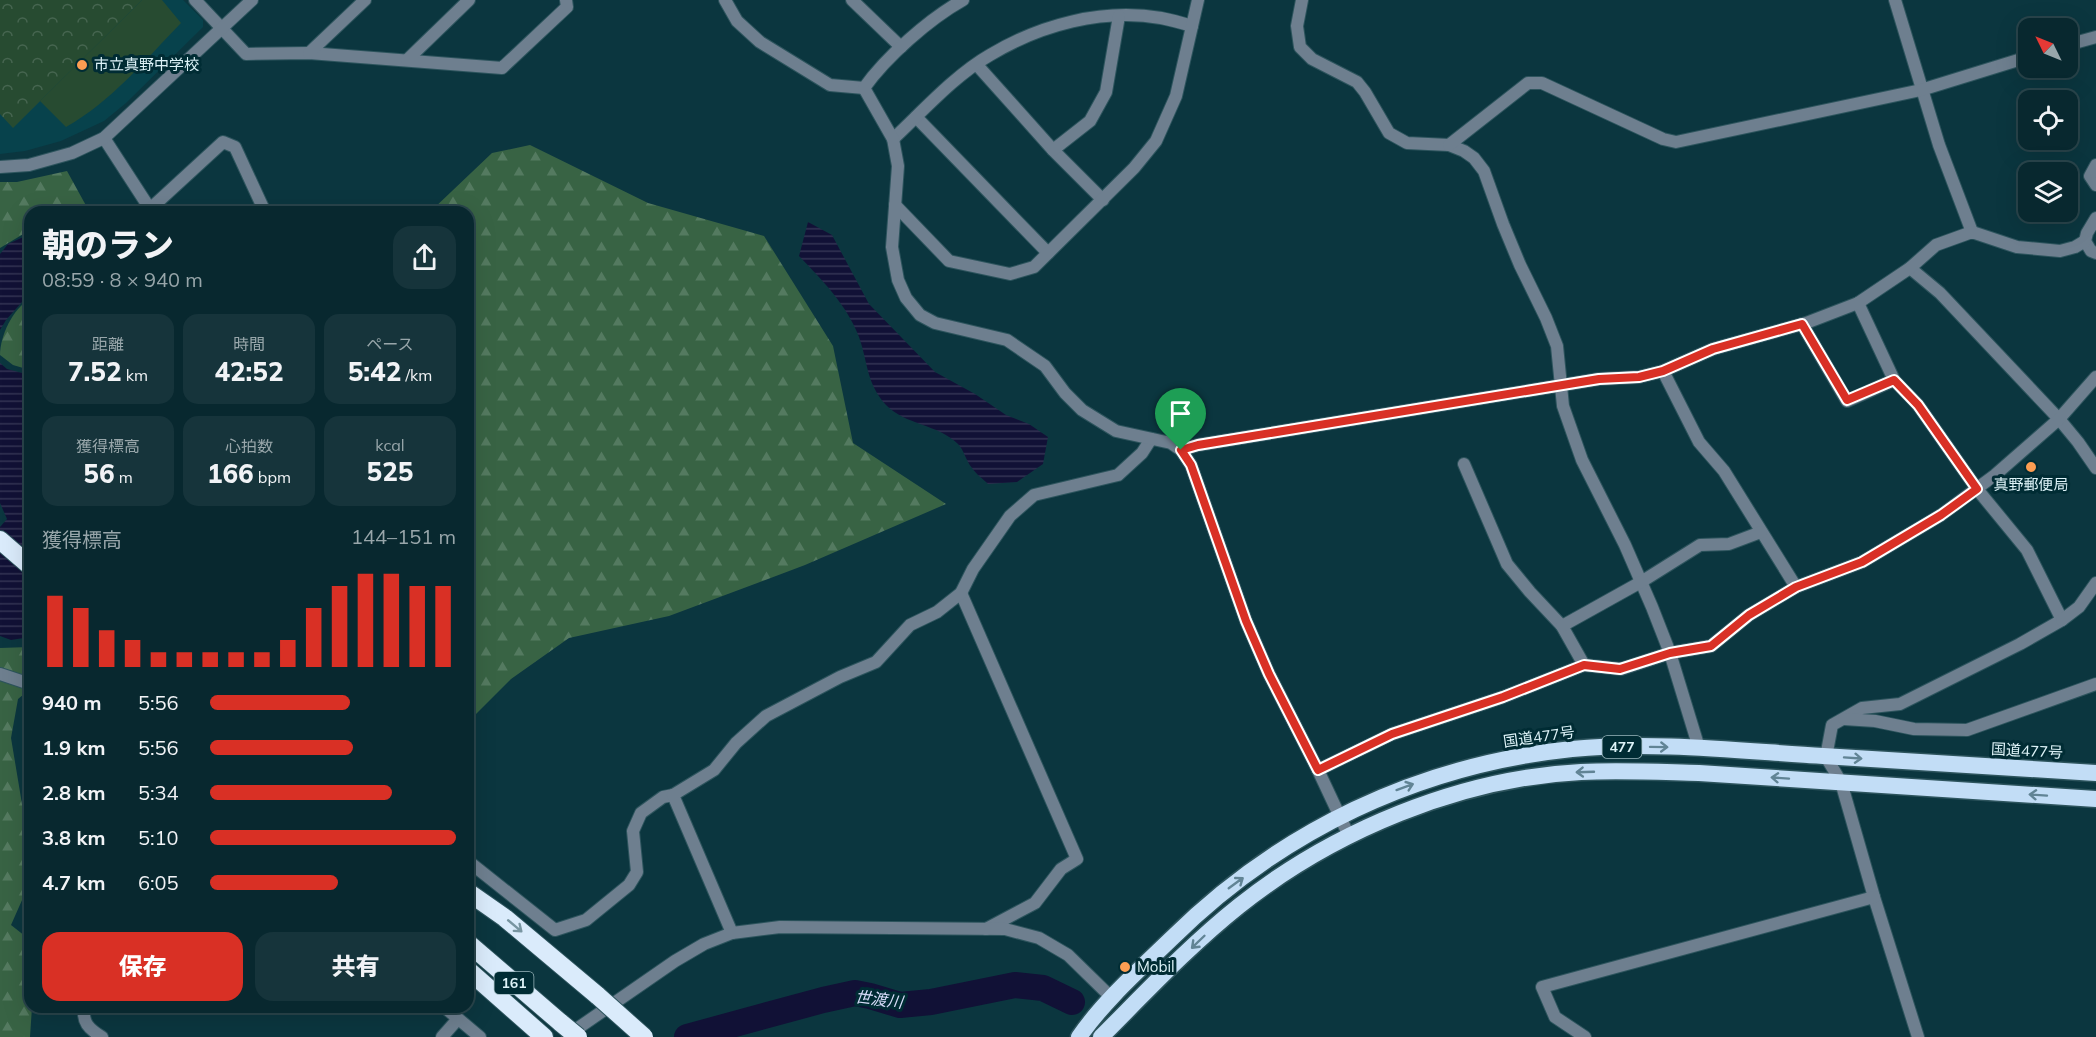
<!DOCTYPE html>
<html lang="ja">
<meta charset="utf-8">
<style>
:root{--surface:#08282f;--page:#16343b;--text:#f1f3f6;--muted:#98a6aa;--line:#29444b;--accent:#d93025}
body{margin:0;font-family:Mulish,"Noto Sans JP",sans-serif;background:var(--page);color:var(--text);height:100vh;display:flex;flex-direction:column;font-size:22px;white-space:nowrap}
*{box-sizing:border-box;margin:0}
p{font-size:20px;color:var(--muted)}
.icon{flex:none;width:33px;height:33px;fill:none;stroke:currentColor;stroke-width:2;stroke-linecap:round;stroke-linejoin:round}
.map{position:relative;flex:1;overflow:hidden}
.panel{position:absolute;left:24px;top:206px;width:450px;height:807px;display:flex;flex-direction:column;background:var(--surface);border-radius:18px;box-shadow:0 6px 24px #0002,0 0 0 2px var(--line)}
.panel>*{flex:none}
.needle{width:39px;rotate:313deg}
.tools{position:absolute;left:2018px;top:18px;display:grid;gap:12px}
.tools a{display:grid;place-items:center;width:60px;height:60px;border-radius:12px;background:var(--surface);box-shadow:0 6px 24px #0002,0 0 0 2px var(--line);font-size:30px}
.pin{position:absolute;display:grid;place-items:center;width:51px;height:51px;color:#fff;margin:-62px -26px;border-radius:50% 50% 50% 0;rotate:-45deg;box-shadow:0 0 6px #0007}
.pin .icon{rotate:45deg}
.round{display:grid;place-items:center;flex:none;width:63px;height:63px;border-radius:18px;background:var(--page)}
.summary{display:flex;align-items:center;justify-content:space-between;height:102px;padding:0 18px}
h1{font-size:33px;font-weight:800;line-height:45px}
.metrics{display:grid;grid-template-columns:repeat(3,1fr);gap:9px;height:102px;padding:6px 18px}
.metrics div{display:grid;align-content:center;border-radius:15px;background:var(--page);text-align:center}
.metrics b{font-size:26px;font-weight:800}
.metrics small{font-size:16px;font-weight:400}
.metrics p{font-size:16px}
.chart{height:168px;padding:12px 18px}
.chart p{display:flex;justify-content:space-between}
.chart svg{width:100%;height:108px;margin-top:6px;stroke:var(--accent);stroke-width:6}
.action{display:flex;gap:12px;margin-top:auto;padding:12px 18px}
.action a{flex:1;height:69px;border-radius:18px;background:var(--accent);color:#fff;font-size:24px;font-weight:800;line-height:69px;text-align:center}
.action a+a{background:var(--page);color:var(--text)}
ul{padding:0 18px;list-style:none;font-size:20px}
li{display:grid;grid-template-columns:96px 72px 1fr;align-items:center;height:45px}
li i{height:15px;border-radius:8px;background:var(--accent)}
.map>svg:first-child{display:block}
.built{fill:#07424c}
.forest{fill:url(#forest-firs)}
.park{fill:url(#park-crowns)}
.pitch{fill:#274b31}
.water{fill:url(#water-rules)}
.lines{fill:none;stroke-linecap:round;stroke-linejoin:round}
.river{stroke:#111136;stroke-width:26}
.minor-casing{stroke:#2d545d;stroke-width:14}
.tertiary-casing{stroke:#2d545d;stroke-width:14}
.trunk-casing{stroke:#2d545d;stroke-width:19}
.motorway-casing{stroke:#2d545d;stroke-width:20}
.minor{stroke:#6e7f8f;stroke-width:12}
.tertiary{stroke:#6e7f8f;stroke-width:12}
.trunk{stroke:#c2ddf6;stroke-width:16}
.motorway{stroke:#daebfb;stroke-width:18}
.motorway-bridge-casing{stroke:#2d545d;stroke-width:20;stroke-linecap:butt}
.motorway-bridge{stroke:#daebfb;stroke-width:18}
.oneway{stroke:#618495}
.oneway2{stroke:#7895a1}
.route-casing{stroke:#fff;stroke-width:12}
.route{stroke:#d93025;stroke-width:8}
.poi-dot{fill:#fc9d52;stroke:#002c34;stroke-width:2}
.labels{text-anchor:middle;stroke-width:6;stroke-linejoin:round;paint-order:stroke}
.shield{fill:#002c34;stroke:#9bb7bd;stroke-width:1.5}
.shield-label{font-size:14px;font-weight:bold;fill:#ddf3f8}
.poi-label{font-size:15px;fill:#ddf3f8;stroke:#002c34;text-anchor:start}
.street-label{font-size:15px;fill:#ddf3f8;stroke:#002c34}
.water-label{font-size:16px;font-style:italic;fill:#d7dcf9;stroke:#002c34}
</style>
<div class="map">
<svg width="2096" height="1037" viewBox="0 0 2096 1037">
<defs>
<pattern id="forest-firs" width="22" height="20" patternUnits="userSpaceOnUse" patternTransform="scale(1.5)"><rect width="22" height="20" fill="#386344"/><path d="M5 1l3.5 6h-7zM16 11l3.5 6h-7z" fill="#547a60"/></pattern>
<pattern id="park-crowns" width="20" height="18" patternUnits="userSpaceOnUse" patternTransform="scale(1.5)"><rect width="20" height="18" fill="#274b31"/><path d="M2 6a3 3 0 1 1 6 0M12 15a3 3 0 1 1 6 0" fill="none" stroke="#466550"/></pattern>
<pattern id="water-rules" width="6" height="5" patternUnits="userSpaceOnUse" patternTransform="scale(1.5)"><rect width="6" height="5" fill="#111136"/><path d="M0 2.5h6" fill="none" stroke="#333454"/></pattern>
</defs>
<rect width="100%" height="100%" fill="#0b363f"/>
<polygon class="built" points="0,0 183,0 203,20 203,27 126,103 104,121 61,141 25,151 0,154"/>
<g class="forest">
<polygon points="530,145 648,203 764,236 833,346 853,443 946,504 805,565 669,616 569,638 511,679 468,722 468,212 431,211 492,153"/>
<polygon points="67,171 89,211 30,212 30,230 0,248 0,182 17,182"/>
<path d="M30,299V370L13,365L0,355C0,336 13,308 30,299Z"/>
<polygon points="30,647 30,689 18,699 11,738 30,852 30,882 11,925 30,940 30,1006 32,1007 30,1037 0,1037 0,648"/>
</g>
<polygon class="park" points="0,0 142,0 13,128 0,114"/>
<path class="pitch" d="M142,0H162L181,23C145,60 112,101 66,127L40,101Z"/>
<g class="water">
<path d="M808,222L832,235L869,304L935,372L975,394L1006,415L1029,424L1048,437L1043,464L1017,482L988,484C983,479 976,474 972,468C966,461 964,450 958,444C938,424 905,425 886,405C866,383 868,362 859,337C847,305 822,280 799,256Z"/>
<polygon points="30,234 30,293 6,320 0,330 0,254 8,244"/>
<polygon points="0,363 7,369 30,375 30,637 11,640 0,636 0,527 7,519 0,503"/>
</g>
<g class="lines">
<polyline class="river" points="687,1037 823,1000 855,993 870,996 900,1005 931,1002 1015,985 1043,988 1072,1002"/>
<g class="minor-casing">
<g id="minor">
<polyline points="195,0 246,54 309,53 502,68 567,7 566,0"/>
<polyline points="725,0 737,21 760,42 830,85 864,88"/>
<polyline points="852,0 901,47"/>
<polyline points="1302,0 1297,26 1300,47 1312,59 1357,82 1365,92 1389,133 1407,143 1449,145 1464,151 1474,158 1484,171 1503,224 1520,265 1546,318 1557,346 1563,406 1582,460 1625,545 1652,607 1670,653 1699,748"/>
<polyline points="1895,0 1939,145 1972,232"/>
<polyline points="2067,45 2096,37"/>
<polyline points="309,53 365,0"/>
<polyline points="407,60 469,0"/>
<polyline points="977,65 1053,150 1103,200"/>
<polyline points="916,117 1048,253"/>
<polyline points="104,138 152,212"/>
<path d="M893,139C922,112 955,75 990,55C1040,25 1102,8 1161,18C1171,20 1182,23 1192,26"/>
<polyline points="1449,145 1528,83 1542,83 1663,139 1676,142 1921,90 2028,57"/>
<polyline points="1053,150 1090,121 1106,92 1119,16"/>
<polyline points="2096,165 2090,176 2096,185"/>
<polyline points="895,205 949,261 1010,274 1034,267 1134,168 1156,141 1176,96 1198,0"/>
<polyline points="150,209 223,142 235,147 265,212"/>
<polyline points="2096,218 2087,233 2085,241 2091,251 2096,253"/>
<polyline points="1910,268 1940,293 2059,419 2078,442 2096,468"/>
<polyline points="1858,303 1894,380 1918,405 1977,489 2027,550 2062,620 2020,644 1900,704 1862,708 1832,725 1826,757 1841,782 1874,897 1918,1037"/>
<polyline points="1802,324 1847,401 1894,380"/>
<polyline points="1663,371 1699,442 1724,471 1796,587"/>
<polyline points="1181,450 1198,445 1599,379 1639,377 1663,371 1713,349 1806,323 1858,303 1910,268 1936,245 1972,232 2017,247 2060,251 2075,247 2085,241"/>
<polyline points="1464,464 1507,564 1530,592 1562,626 1584,665"/>
<polyline points="961,593 1077,859 1061,869 1035,903 986,929"/>
<polyline points="2062,620 2079,607 2096,583"/>
<polyline points="1562,626 1641,582 1700,545 1729,544 1761,532"/>
<polyline points="1844,719 1875,721 1914,729 1967,730 2096,684"/>
<polyline points="1318,770 1392,734 1503,697 1584,665 1621,669 1670,653 1711,646 1749,615 1796,587 1862,562 1941,515 1995,475 2059,419 2096,377"/>
<polyline points="468,861 555,930 586,920 629,885 637,872 633,831 641,813 663,797 673,795"/>
<polyline points="732,933 673,795 714,770 736,743 766,716 840,677 876,662 910,625 937,612 961,593 973,569 1010,516 1034,495 1118,475 1142,453 1151,439"/>
<path d="M85,1006C81,1022 89,1029 102,1037"/>
<polyline points="442,1037 457,1020"/>
<polyline points="1585,1037 1555,1017 1542,987 1874,897"/>
</g>
</g>
<g class="tertiary-casing">
<g id="tertiary">
<path d="M963,0C929,19 886,57 864,88L893,139L898,166L892,247L898,280L906,298L920,315L935,323L1007,340L1045,366L1065,393L1082,410L1116,431L1171,443L1181,450L1191,465L1246,621L1269,674L1318,770L1349,836"/>
<polyline points="0,167 29,165 72,153 104,138 252,0"/>
<polyline points="0,674 30,684"/>
<polyline points="443,1006 480,1037"/>
<polyline points="568,1035 675,961 704,944 732,933 780,927 1005,929 1039,938 1068,955 1112,998"/>
</g>
</g>
<g class="trunk-casing">
<g id="trunk">
<path d="M1079,1037C1104,1001 1139,970 1171,939C1280,831 1418,765 1572,749C1655,741 1740,751 1823,756C1914,762 2005,768 2096,773"/>
<path d="M1101,1037C1146,992 1190,945 1239,906C1333,831 1460,778 1581,772C1620,770 1659,772 1699,773L2096,799"/>
</g>
</g>
<g class="motorway-casing">
<g id="motorway">
<polyline points="0,540 30,566"/>
<polyline points="468,892 505,918 598,996"/>
<polyline points="468,943 561,1023"/>
<polyline points="468,970 544,1037"/>
</g>
</g>
<use href="#minor" class="minor"/>
<use href="#tertiary" class="tertiary"/>
<use href="#trunk" class="trunk"/>
<use href="#motorway" class="motorway"/>
<g class="motorway-bridge-casing">
<g id="motorway-bridge">
<polyline points="598,996 644,1037"/>
<polyline points="561,1023 578,1037"/>
</g>
</g>
<use href="#motorway-bridge" class="motorway-bridge"/>
</g>
<defs><path id="oneway-shaft" d="M-6 0H5M1.5-3L5.5 0L1.5 3" fill="none" stroke-width="1.6" stroke-linecap="round" stroke-linejoin="round" transform="scale(1.5)"/></defs>
<g class="oneway">
<use href="#oneway-shaft" transform="translate(1659 747) rotate(1)"/>
<use href="#oneway-shaft" transform="translate(1853 758) rotate(4)"/>
<use href="#oneway-shaft" transform="translate(1585 772) rotate(178)"/>
<use href="#oneway-shaft" transform="translate(1780 778) rotate(-176)"/>
<use href="#oneway-shaft" transform="translate(1405 787) rotate(-20)"/>
<use href="#oneway-shaft" transform="translate(2038 795) rotate(-176)"/>
<use href="#oneway-shaft" transform="translate(1236 883) rotate(-36)"/>
<use href="#oneway-shaft" transform="translate(1198 942) rotate(136)"/>
</g>
<use class="oneway2" href="#oneway-shaft" transform="translate(515 926) rotate(40)"/>
<g class="lines">
<g class="route-casing">
<polygon id="route" points="1802,324 1847,400 1894,380 1918,405 1977,489 1941,515 1862,562 1796,587 1749,615 1711,646 1670,653 1620,669 1584,665 1503,697 1392,734 1318,770 1269,674 1246,621 1191,465 1181,450 1198,445 1599,379 1639,377 1663,371 1713,349"/>
</g>
<use href="#route" class="route"/>
</g>
<g class="poi-dot">
<circle cx="82" cy="65" r="6"/>
<circle cx="2031" cy="467" r="6"/>
<circle cx="1125" cy="967" r="6"/>
</g>
<g class="labels">
<g class="shield">
<rect x="1602.5" y="736" width="39" height="22" rx="4.5"/>
<rect x="494.5" y="972" width="39" height="22" rx="4.5"/>
</g>
<g class="shield-label">
<text x="1622" y="752">477</text>
<text x="514" y="988">161</text>
</g>
<g class="poi-label">
<text x="94" y="70">市立真野中学校</text>
<text x="2031" y="490" text-anchor="middle">真野郵便局</text>
<text x="1137" y="972">Mobil</text>
</g>
<g class="street-label">
<text transform="translate(1539 737) rotate(-8)" y="5">国道477号</text>
<text transform="translate(2027 751) rotate(3)" y="5">国道477号</text>
</g>
<g class="water-label">
<text transform="translate(879 999) rotate(7)" y="6">世渡川</text>
</g>
</g>
</svg>
<div class="tools">
<a><svg class="needle" viewBox="-14 -14 28 28"><path d="M0-13l5 13h-10z" fill="#e53935"/><path d="M0 13l5-13h-10z" fill="#98a6aa"/></svg></a>
<a><svg class="icon" aria-label="locate" viewBox="0 0 24 24"><circle cx="12" cy="12" r="6"/><path d="M12 2v4M12 18v4M2 12h4M18 12h4"/></svg></a>
<a><svg class="icon" aria-label="layers" viewBox="0 0 24 24"><path d="M12 4l9 5-9 5-9-5zM3 14l9 5 9-5"/></svg></a>
</div>
<div class="pin" style="left:1181px;top:450px;background:#1e9e55"><svg class="icon" aria-label="arrive" viewBox="0 0 24 24"><path d="M6 21V4h12l-3 4 3 4H6"/></svg></div>
<section class="panel">
<div class="summary"><div><h1>朝のラン</h1><p>08:59 · 8 × 940 m</p></div><a class="round"><svg class="icon" aria-label="share" viewBox="0 0 24 24"><path d="M12 15V3M7 8l5-5 5 5M5 13v7h14v-7"/></svg></a></div>
<div class="metrics">
<div><p>距離</p><b>7.52<small> km</small></b></div>
<div><p>時間</p><b>42:52</b></div>
<div><p>ペース</p><b>5:42<small> /km</small></b></div>
</div>
<div class="metrics">
<div><p>獲得標高</p><b>56<small> m</small></b></div>
<div><p>心拍数</p><b>166<small> bpm</small></b></div>
<div><p>kcal</p><b>525</b></div>
</div>
<div class="chart"><p><span>獲得標高</span>144–151 m</p>
<svg viewBox="0 0 160 44" preserveAspectRatio="none"><path d="M5 44V15M15 44V20M25 44V29M35 44V33M45 44V38M55 44V38M65 44V38M75 44V38M85 44V38M95 44V33M105 44V20M115 44V11M125 44V6M135 44V6M145 44V11M155 44V11"/></svg>
</div>
<ul>
<li><b>940 m</b>5:56<i style="width:57%"></i></li>
<li><b>1.9 km</b>5:56<i style="width:58%"></i></li>
<li><b>2.8 km</b>5:34<i style="width:74%"></i></li>
<li><b>3.8 km</b>5:10<i style="width:100%"></i></li>
<li><b>4.7 km</b>6:05<i style="width:52%"></i></li>
</ul>
<div class="action"><a>保存</a><a>共有</a></div>
</section>
</div>
